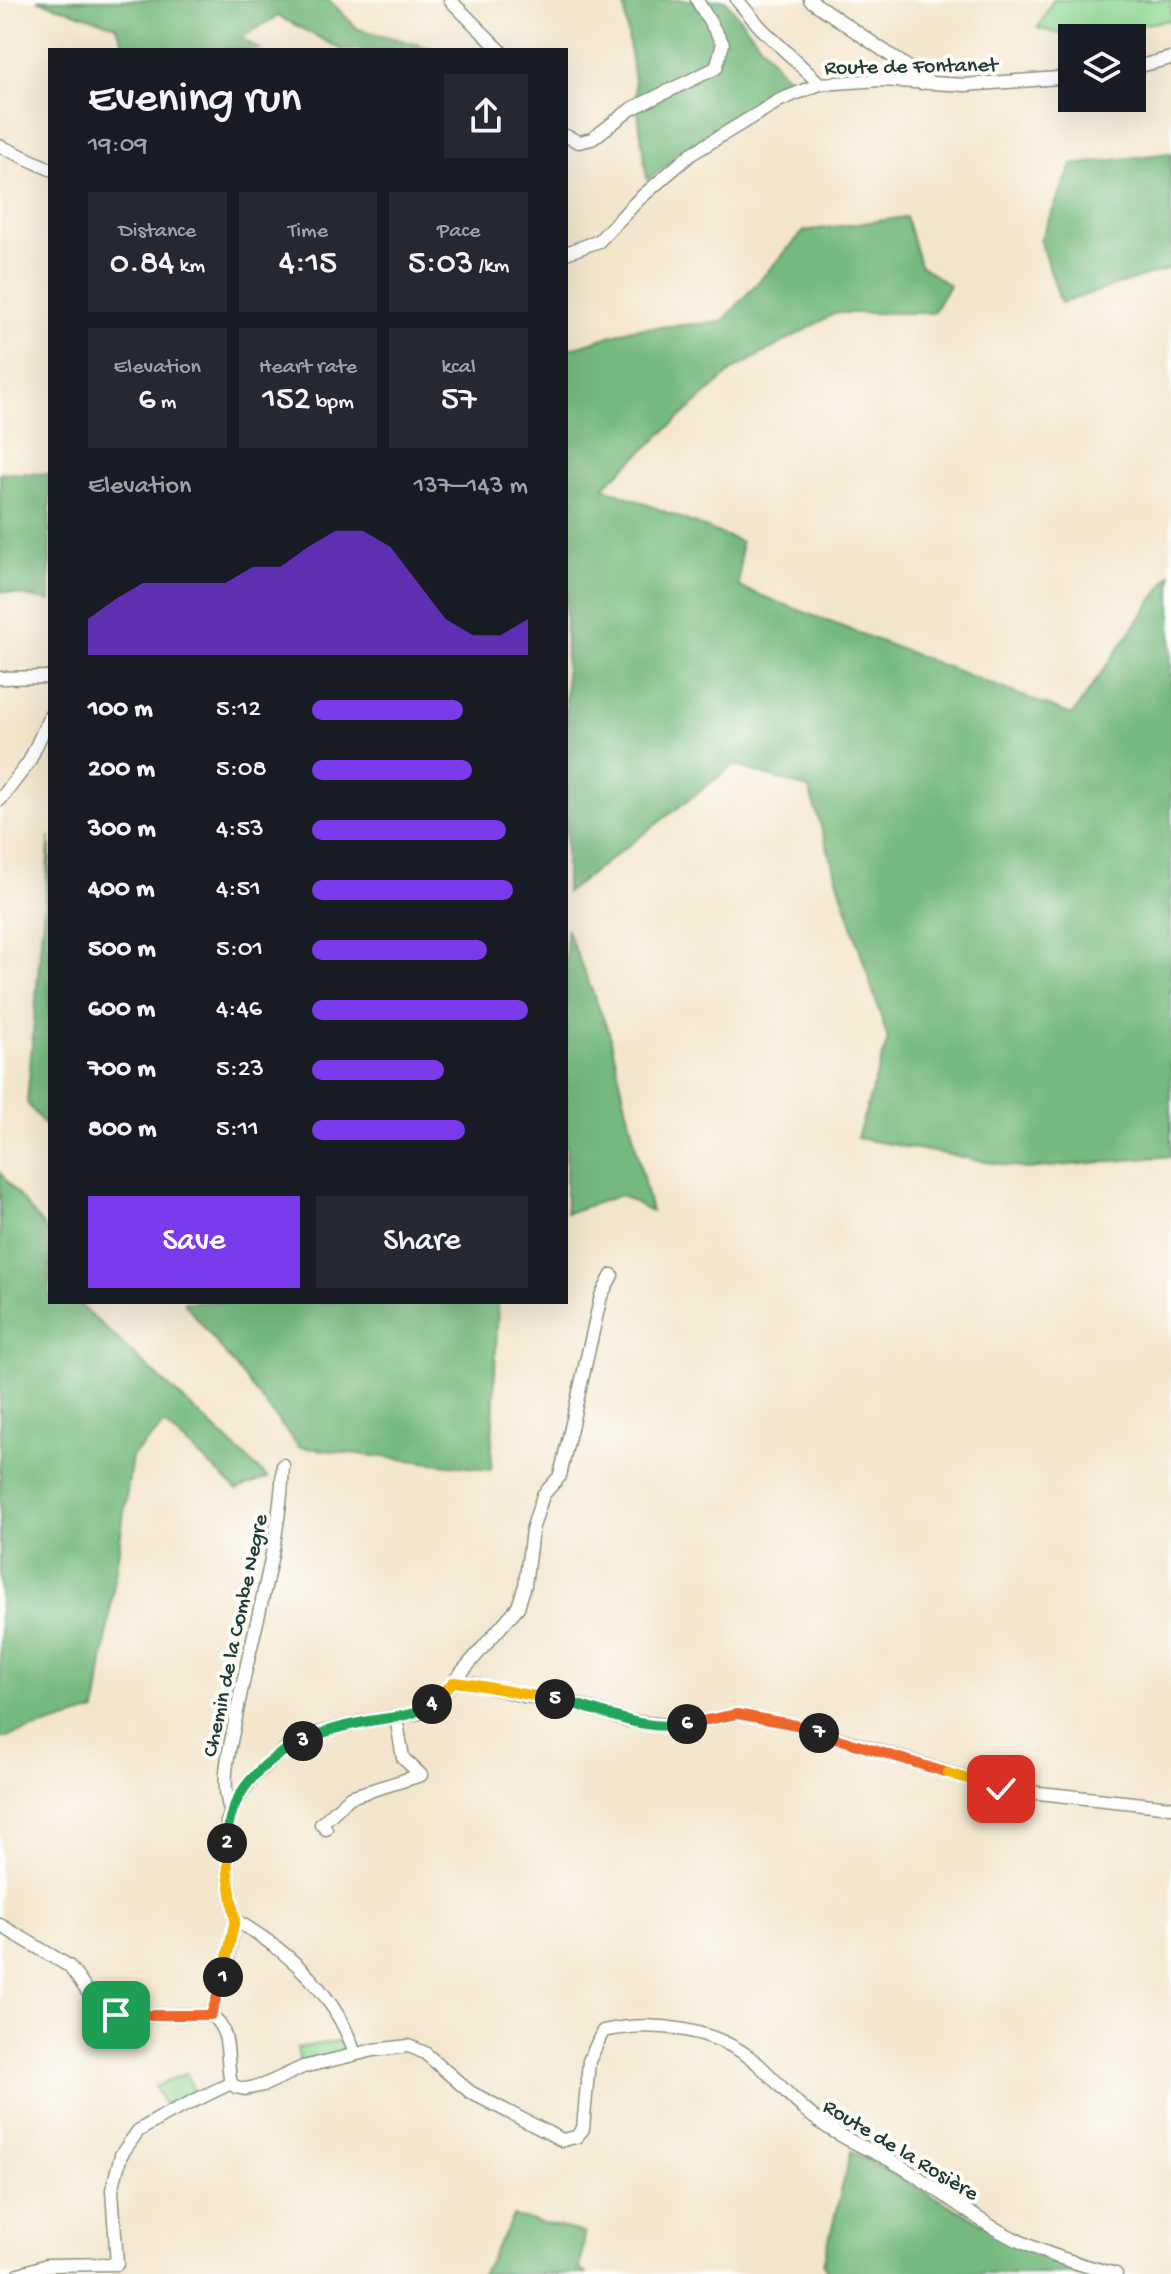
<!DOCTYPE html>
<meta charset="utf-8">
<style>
:root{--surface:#171b24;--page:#242831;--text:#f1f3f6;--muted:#9ea1a6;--accent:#7c3aed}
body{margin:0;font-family:"Gochi Hand",sans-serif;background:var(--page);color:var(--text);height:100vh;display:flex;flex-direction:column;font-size:30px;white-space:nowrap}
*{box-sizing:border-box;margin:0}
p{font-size:26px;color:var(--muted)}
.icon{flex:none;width:44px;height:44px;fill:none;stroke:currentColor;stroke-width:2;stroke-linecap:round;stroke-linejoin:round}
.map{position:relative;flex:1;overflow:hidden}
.panel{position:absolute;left:48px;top:48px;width:520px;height:1256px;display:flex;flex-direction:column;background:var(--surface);border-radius:0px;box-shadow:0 8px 32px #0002}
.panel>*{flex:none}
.tools{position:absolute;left:1058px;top:24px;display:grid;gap:16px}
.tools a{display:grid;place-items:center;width:88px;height:88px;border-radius:0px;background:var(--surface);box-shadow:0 8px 32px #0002;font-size:40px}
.pin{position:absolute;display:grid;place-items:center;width:68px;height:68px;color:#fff;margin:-34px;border-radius:16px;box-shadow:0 4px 12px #0006}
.km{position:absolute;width:40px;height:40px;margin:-20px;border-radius:50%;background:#222;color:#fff;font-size:22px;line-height:40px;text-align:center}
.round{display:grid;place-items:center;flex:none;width:84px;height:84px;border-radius:0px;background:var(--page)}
.overview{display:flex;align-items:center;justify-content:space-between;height:136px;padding:0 40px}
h1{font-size:44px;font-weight:600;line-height:60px}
.stats{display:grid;grid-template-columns:repeat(3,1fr);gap:12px;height:136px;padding:8px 40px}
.stats div{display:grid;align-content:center;border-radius:0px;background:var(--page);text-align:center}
.stats b{font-size:34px;font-weight:600}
.stats small{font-size:22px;font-weight:400}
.stats p{font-size:22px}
.chart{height:224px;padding:16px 40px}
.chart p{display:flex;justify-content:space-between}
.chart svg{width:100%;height:144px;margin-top:8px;fill:var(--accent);opacity:.7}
.cta{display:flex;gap:16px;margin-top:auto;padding:16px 40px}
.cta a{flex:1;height:92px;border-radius:0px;background:var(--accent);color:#fff;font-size:32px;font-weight:600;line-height:92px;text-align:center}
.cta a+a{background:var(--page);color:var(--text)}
ul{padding:0 40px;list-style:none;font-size:26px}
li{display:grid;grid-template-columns:128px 96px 1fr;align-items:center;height:60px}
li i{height:20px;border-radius:10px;background:var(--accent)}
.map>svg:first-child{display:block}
.green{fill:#90d995;stroke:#588b64;stroke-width:2}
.forest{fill:#74b97e;stroke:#4a7b59;stroke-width:2}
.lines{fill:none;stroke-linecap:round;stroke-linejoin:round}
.minor-casing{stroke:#8a9280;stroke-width:15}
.minor{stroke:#fff;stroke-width:12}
.split-1-casing{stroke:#fff;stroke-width:16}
.split-2-casing{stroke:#fff;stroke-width:16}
.split-3-casing{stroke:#fff;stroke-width:16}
.split-4-casing{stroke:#fff;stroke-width:16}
.split-5-casing{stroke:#fff;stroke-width:16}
.split-6-casing{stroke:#fff;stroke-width:16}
.split-7-casing{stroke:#fff;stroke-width:16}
.split-8-casing{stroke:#fff;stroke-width:16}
.split-9-casing{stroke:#fff;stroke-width:16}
.split-1{stroke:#f0652b;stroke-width:10}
.split-2{stroke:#f5b400;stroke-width:10}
.split-3{stroke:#22a559;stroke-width:10}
.split-4{stroke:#22a559;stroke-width:10}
.split-5{stroke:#f5b400;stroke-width:10}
.split-6{stroke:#22a559;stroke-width:10}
.split-7{stroke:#f0652b;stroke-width:10}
.split-8{stroke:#f0652b;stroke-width:10}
.split-9{stroke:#f5b400;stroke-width:10}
.labels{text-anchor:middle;stroke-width:8;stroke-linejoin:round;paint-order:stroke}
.street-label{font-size:22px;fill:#1f3d34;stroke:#fdfcf7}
</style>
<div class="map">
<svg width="1171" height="2274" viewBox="0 0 1171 2274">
<rect width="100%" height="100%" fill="#fdfcf7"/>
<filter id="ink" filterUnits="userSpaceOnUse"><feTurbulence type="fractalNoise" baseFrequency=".0125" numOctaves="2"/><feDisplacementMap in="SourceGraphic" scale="16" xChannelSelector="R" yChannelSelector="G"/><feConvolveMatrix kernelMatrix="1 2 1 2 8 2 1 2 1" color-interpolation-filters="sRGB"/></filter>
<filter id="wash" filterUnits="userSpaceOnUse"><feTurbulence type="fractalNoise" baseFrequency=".006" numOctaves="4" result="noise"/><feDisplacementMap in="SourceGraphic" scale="32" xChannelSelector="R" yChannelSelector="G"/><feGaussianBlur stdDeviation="1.8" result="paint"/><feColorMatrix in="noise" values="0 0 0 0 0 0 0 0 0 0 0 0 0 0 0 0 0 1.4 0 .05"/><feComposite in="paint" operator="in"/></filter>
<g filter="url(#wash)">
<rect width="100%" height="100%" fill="#f4e6cd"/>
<g class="green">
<polygon points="1053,0 1171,0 1171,20 1068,36 1038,28"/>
<polygon points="348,2039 351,2051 300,2063 297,2048"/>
<polygon points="186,2073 194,2091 164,2105 155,2087"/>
</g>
<g class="forest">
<polygon points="37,0 329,0 358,29 439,50 343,50 278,16 241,38 261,50 126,50 116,26"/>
<polygon points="618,0 725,0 788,79 647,180 624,5"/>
<polygon points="1171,153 1171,268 1061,303 1040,240 1072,165"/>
<polygon points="906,217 920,265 949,285 933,313 836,313 733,370 603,487 741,542 739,587 1072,715 1171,574 1171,1156 1026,1169 857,1138 888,1039 809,789 734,765 566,893 566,350 632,329 722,322 804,231"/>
<polygon points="0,473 50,474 50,601 0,591"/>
<polygon points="50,836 50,1132 27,1103"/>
<polygon points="566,928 609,1032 651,1212 621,1195 566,1213"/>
<polygon points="0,1173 50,1234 50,1302 77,1302 268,1478 237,1490 165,1424 132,1456 96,1711 0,1739"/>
<polygon points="184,1302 498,1302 491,1470 299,1447"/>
<polygon points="851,2151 1064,2268 1087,2274 829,2274 823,2264"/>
<polygon points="513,2216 585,2233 580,2270 588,2274 482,2274"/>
</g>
</g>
<g filter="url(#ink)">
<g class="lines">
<g class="minor-casing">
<g id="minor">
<polyline points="450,0 500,50"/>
<polyline points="737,0 761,28 820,84"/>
<polyline points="810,0 912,70 921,83"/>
<polyline points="1132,68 1171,58"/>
<polyline points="566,136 579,142 592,139 631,109 716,68 723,44 697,0"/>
<polyline points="0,146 50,169"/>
<polyline points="566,253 599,241 638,200 691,154 780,100 820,84 881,80 965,85 1072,77"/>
<polyline points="0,678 50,677"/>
<polyline points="0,800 29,762 50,716"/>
<polyline points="453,1682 475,1684 524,1696 570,1702 628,1721 676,1726 737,1714 796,1725 1001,1789 1171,1807"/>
<path d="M231,1813C219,1781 230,1749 236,1717C251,1634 280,1550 283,1465"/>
<polyline points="326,1829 321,1824 350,1797 421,1775 403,1758 396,1717"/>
<path d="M235,1920C289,1951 336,1994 355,2054"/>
<polyline points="0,1925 69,1966 102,2012 116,2015 211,2015"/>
<polyline points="211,2015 226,1969 235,1920 228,1874 227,1822 236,1801 254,1776 284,1750 319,1733 362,1722 419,1713 436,1702 518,1607 525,1585 532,1530 543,1495 560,1476 601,1296 612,1275"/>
<path d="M211,2015C233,2033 225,2058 231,2083"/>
<path d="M231,2083L236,2087L245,2089L264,2085L303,2067L374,2050L409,2046L425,2053L470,2092L562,2140L576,2137L583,2129L589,2061L603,2031C654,2020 717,2028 758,2064C784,2088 804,2114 835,2132C854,2144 876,2152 895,2163C935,2185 971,2218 1013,2238C1046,2255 1080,2265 1116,2274"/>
<polyline points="19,2274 47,2265 117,2264 112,2190 121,2155 138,2131 165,2115 231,2083"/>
</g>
</g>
<use href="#minor" class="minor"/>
</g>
</g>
<g class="lines" filter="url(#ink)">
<g class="split-1-casing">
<polyline id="split-1" points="116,2015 211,2015 223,1977"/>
</g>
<g class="split-2-casing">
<polyline id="split-2" points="223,1977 235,1920 228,1874 227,1843"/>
</g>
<g class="split-3-casing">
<path id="split-3" d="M227,1843C227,1795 261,1761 303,1741"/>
</g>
<g class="split-4-casing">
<path id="split-4" d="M303,1741C322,1732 343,1726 364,1722C388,1717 412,1718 432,1704"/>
</g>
<g class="split-5-casing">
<path id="split-5" d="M432,1704L453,1682C488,1685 521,1695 555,1699"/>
</g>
<g class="split-6-casing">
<path id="split-6" d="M555,1699C599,1708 641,1733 687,1724"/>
</g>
<g class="split-7-casing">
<polyline id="split-7" points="687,1724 737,1714 796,1725 819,1733"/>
</g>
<g class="split-8-casing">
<polyline id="split-8" points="819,1733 948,1773"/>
</g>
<g class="split-9-casing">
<polyline id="split-9" points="948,1773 1001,1789"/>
</g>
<use href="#split-1" class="split-1"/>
<use href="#split-2" class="split-2"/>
<use href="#split-3" class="split-3"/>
<use href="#split-4" class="split-4"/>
<use href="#split-5" class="split-5"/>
<use href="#split-6" class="split-6"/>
<use href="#split-7" class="split-7"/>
<use href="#split-8" class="split-8"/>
<use href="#split-9" class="split-9"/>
</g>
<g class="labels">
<g class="street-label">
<text transform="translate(911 64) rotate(-1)" y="8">Route de Fontanet</text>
<text transform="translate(233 1635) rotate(-78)" y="8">Chemin de la Combe Negre</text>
<text transform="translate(902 2148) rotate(31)" y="8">Route de la Rosière</text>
</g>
</g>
</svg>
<div class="tools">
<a><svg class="icon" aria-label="layers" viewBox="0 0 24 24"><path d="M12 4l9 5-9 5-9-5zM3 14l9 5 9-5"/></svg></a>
</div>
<div class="pin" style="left:116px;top:2015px;background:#1e9e55"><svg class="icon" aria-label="arrive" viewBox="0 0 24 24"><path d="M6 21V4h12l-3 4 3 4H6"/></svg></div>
<div class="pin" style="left:1001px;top:1789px;background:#d93025"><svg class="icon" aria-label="check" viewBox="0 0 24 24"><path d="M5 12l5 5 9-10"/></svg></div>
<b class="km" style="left:223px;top:1977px">1</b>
<b class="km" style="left:227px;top:1843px">2</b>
<b class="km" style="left:303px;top:1741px">3</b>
<b class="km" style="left:432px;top:1704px">4</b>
<b class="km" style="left:555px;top:1699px">5</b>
<b class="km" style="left:687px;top:1724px">6</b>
<b class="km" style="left:819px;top:1733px">7</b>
<section class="panel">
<div class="overview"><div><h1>Evening run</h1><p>19:09</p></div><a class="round"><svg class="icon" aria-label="share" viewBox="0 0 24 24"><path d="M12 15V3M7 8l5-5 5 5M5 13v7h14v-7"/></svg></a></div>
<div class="stats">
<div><p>Distance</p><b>0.84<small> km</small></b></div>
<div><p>Time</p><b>4:15</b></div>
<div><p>Pace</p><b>5:03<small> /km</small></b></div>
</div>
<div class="stats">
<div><p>Elevation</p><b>6<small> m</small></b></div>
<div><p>Heart rate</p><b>152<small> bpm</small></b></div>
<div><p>kcal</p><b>57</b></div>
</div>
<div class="chart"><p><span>Elevation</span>137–143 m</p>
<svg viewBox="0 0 160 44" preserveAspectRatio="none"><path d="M0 44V33L10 27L20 22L30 22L40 22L50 22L60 17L70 17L80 11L90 6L100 6L110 11L120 22L130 33L140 38L150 38L160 33V44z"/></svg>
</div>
<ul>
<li><b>100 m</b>5:12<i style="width:70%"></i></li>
<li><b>200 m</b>5:08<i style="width:74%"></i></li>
<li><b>300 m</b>4:53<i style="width:90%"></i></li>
<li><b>400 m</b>4:51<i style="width:93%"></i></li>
<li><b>500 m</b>5:01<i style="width:81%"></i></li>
<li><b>600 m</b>4:46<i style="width:100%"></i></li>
<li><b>700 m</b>5:23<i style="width:61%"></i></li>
<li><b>800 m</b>5:11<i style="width:71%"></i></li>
</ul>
<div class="cta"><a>Save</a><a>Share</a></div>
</section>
</div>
